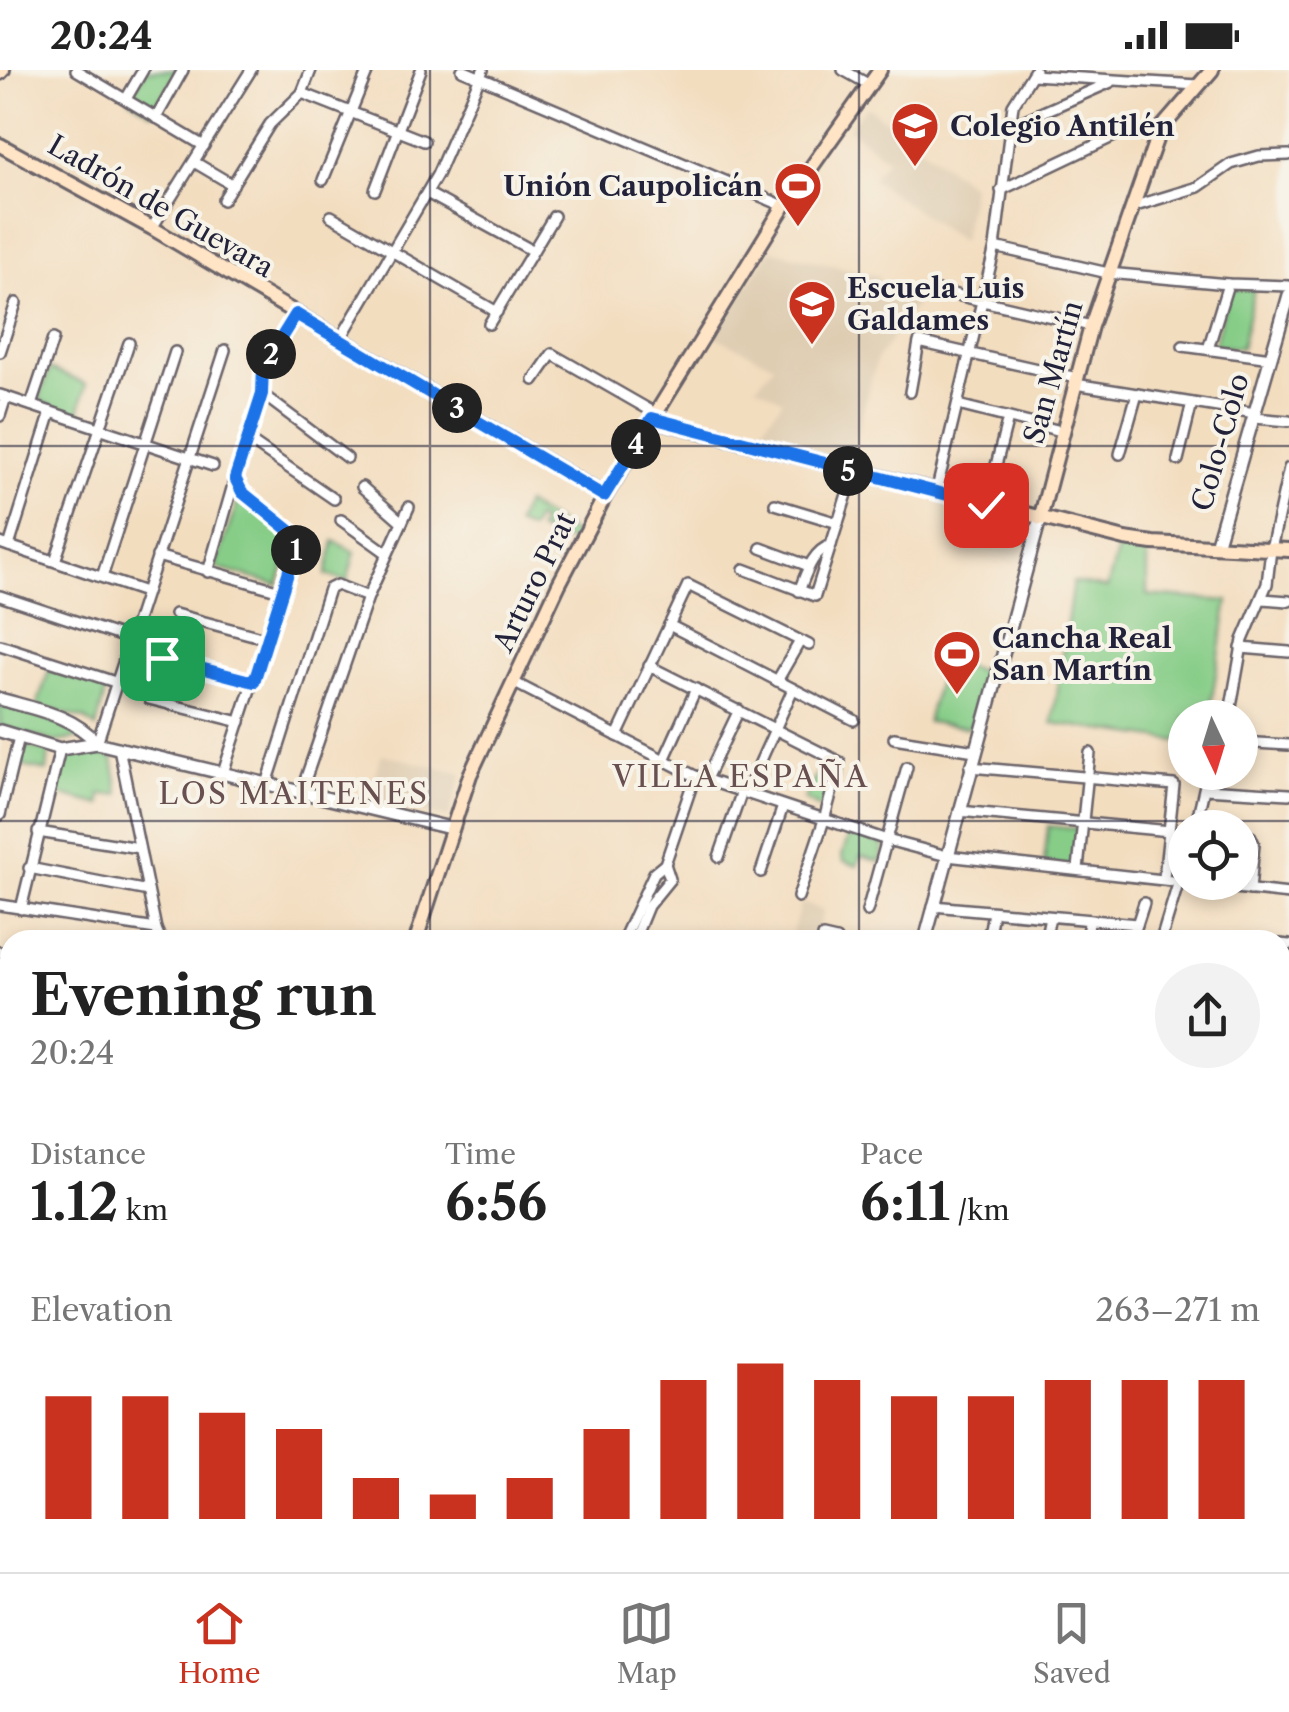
<!DOCTYPE html>
<meta charset="utf-8">
<style>
:root{--surface:#fff;--page:#f2f2f2;--text:#222;--muted:#767676;--line:#e0e0e0;--accent:#c8321e}
body{margin:0;font-family:"Libre Caslon Text",serif;background:var(--page);color:var(--text);height:100vh;display:flex;flex-direction:column;font-size:38px;white-space:nowrap}
*{box-sizing:border-box;margin:0}
p{font-size:32px;color:var(--muted)}
.icon{flex:none;width:55px;height:55px;fill:none;stroke:currentColor;stroke-width:2;stroke-linecap:round;stroke-linejoin:round}
.map{position:relative;flex:1;overflow:hidden}
.panel{position:absolute;left:0px;top:860px;width:1290px;height:642px;display:flex;flex-direction:column;background:var(--surface);border-radius:30px 30px 0 0;box-shadow:0 5px 15px #0003}
.panel>*{flex:none}
.needle{width:65px;rotate:176deg}
.fabs{position:absolute;left:1168px;top:630px;display:grid;gap:20px}
.fabs a{display:grid;place-items:center;width:90px;height:90px;border-radius:50%;background:var(--surface);box-shadow:0 5px 15px #0003;font-size:50px}
.pin{position:absolute;display:grid;place-items:center;width:85px;height:85px;color:#fff;margin:-42px;border-radius:20px;box-shadow:0 5px 15px #0006}
.km{position:absolute;width:50px;height:50px;margin:-25px;border-radius:50%;background:#222;color:#fff;font-size:28px;line-height:50px;text-align:center}
.round{display:grid;place-items:center;flex:none;width:105px;height:105px;border-radius:52px;background:var(--page)}
.overview{display:flex;align-items:center;justify-content:space-between;height:170px;padding:0 30px}
h1{font-size:55px;font-weight:800;line-height:75px}
.stats{display:grid;grid-template-columns:repeat(3,1fr);gap:15px;height:170px;padding:10px 30px}
.stats div{display:grid;align-content:center}
.stats b{font-size:50px;font-weight:800}
.stats small{font-size:28px;font-weight:400}
.stats p{font-size:28px}
.chart{height:280px;padding:20px 30px}
.chart p{display:flex;justify-content:space-between}
.chart svg{width:100%;height:180px;margin-top:10px;stroke:var(--accent);stroke-width:6}
.status{display:flex;justify-content:space-between;align-items:center;height:70px;padding:0 50px;background:var(--surface);direction:ltr}
.status svg{height:28px;fill:currentColor}
.tab-bar{display:flex;justify-content:space-around;align-items:center;height:140px;border-top:2px solid var(--line);background:var(--surface);font-size:28px;color:var(--muted)}
.tab-bar a{display:grid;justify-items:center;gap:5px}
.tab-bar .selected{color:var(--accent)}
.map>svg:first-child{display:block}
.built{fill:#dfcdb2}
.green{fill:#87cd88;stroke:#547862;stroke-width:2.5}
.lines{fill:none;stroke-linecap:round;stroke-linejoin:round}
.minor-casing{stroke:#6b6369;stroke-width:14}
.tertiary-casing{stroke:#6b6369;stroke-width:16}
.secondary-casing{stroke:#6b6369;stroke-width:18}
.minor{stroke:#fff;stroke-width:9}
.tertiary{stroke:#fff;stroke-width:11}
.secondary{stroke:#ffe4c6;stroke-width:12}
.route-casing{stroke:#fff;stroke-width:20}
.route{stroke:#1a73e8;stroke-width:12}
.grid{fill:none;stroke:#22223b;stroke-width:2.5;stroke-opacity:0.55}
.labels{text-anchor:middle;stroke-width:8;stroke-linejoin:round;paint-order:stroke}
.poi-label{font-size:28px;font-weight:bold;fill:#22223b;stroke:#f7f3e8;text-anchor:start}
.street-label{font-size:28px;fill:#22223b;stroke:#f7f3e8}
.neighbourhood-label{font-size:30px;letter-spacing:2.5px;fill:#684f50;stroke:#f7f3e8}
</style>
<div class="status"><b>20:24</b><svg viewBox="0 0 49 12"><path d="M0 12V9h3v3zM5 12V6h3v6zM10 12V3h3v9zM15 12V0h3v12zM26 1h20v11H26zM47 4h2v5h-2z"/></svg></div>
<div class="map">
<svg width="1289" height="1502" viewBox="0 0 1289 1502">
<rect width="100%" height="100%" fill="#f7f3e8"/>
<filter id="ink" filterUnits="userSpaceOnUse"><feTurbulence type="fractalNoise" baseFrequency=".01" numOctaves="2"/><feDisplacementMap in="SourceGraphic" scale="20" xChannelSelector="R" yChannelSelector="G"/><feConvolveMatrix kernelMatrix="1 2 1 2 8 2 1 2 1" color-interpolation-filters="sRGB"/></filter>
<filter id="wash" filterUnits="userSpaceOnUse"><feTurbulence type="fractalNoise" baseFrequency=".0048" numOctaves="4" result="noise"/><feDisplacementMap in="SourceGraphic" scale="40" xChannelSelector="R" yChannelSelector="G"/><feGaussianBlur stdDeviation="2.25" result="paint"/><feColorMatrix in="noise" values="0 0 0 0 0 0 0 0 0 0 0 0 0 0 0 0 0 1.4 0 .05"/><feComposite in="paint" operator="in"/></filter>
<g filter="url(#wash)">
<rect width="100%" height="100%" fill="#f3ddbf"/>
<g class="built">
<polygon points="867,36 972,116 962,172 872,109 887,89 848,58"/>
<polygon points="770,180 879,206 876,219 919,230 877,289 848,395 752,371 783,330 756,316 774,295 714,266"/>
<polygon points="382,684 462,704 448,748 366,728"/>
<polygon points="801,833 823,840 816,870 790,870"/>
</g>
<g class="green">
<polygon points="146,0 179,0 152,43 129,28"/>
<polygon points="1229,218 1254,220 1241,278 1214,276"/>
<polygon points="50,299 86,314 78,347 39,330"/>
<polygon points="239,428 294,467 278,515 215,498"/>
<polygon points="525,434 576,465 572,470 559,470 538,460 541,452 536,449 530,460 516,454"/>
<polygon points="334,471 355,482 347,512 326,505"/>
<polygon points="1120,473 1147,477 1147,525 1228,531 1209,647 1185,648 1185,672 1052,653 1073,512 1107,518"/>
<polygon points="943,592 987,602 970,658 927,652"/>
<polygon points="49,600 107,615 96,658 85,649 37,636"/>
<polygon points="0,634 57,651 82,668 55,672 0,656"/>
<polygon points="27,676 49,681 47,701 17,695 21,678"/>
<polygon points="87,680 113,688 119,724 101,725 101,735 54,723 62,690"/>
<polygon points="820,698 838,708 822,739 804,729"/>
<polygon points="1048,756 1079,759 1074,797 1044,794"/>
<polygon points="850,763 884,775 880,792 861,786 857,796 843,791 842,785"/>
<polygon points="0,936 10,938 10,992 0,990"/>
<polygon points="972,1492 975,1495 973,1502 912,1500 914,1493"/>
</g>
</g>
<g filter="url(#ink)">
<g class="lines">
<g class="minor-casing">
<g id="minor">
<polyline points="76,0 204,76"/>
<polyline points="462,0 784,136"/>
<polyline points="843,0 868,14"/>
<polyline points="1032,5 1198,15"/>
<polyline points="302,23 424,71"/>
<polyline points="126,29 143,0"/>
<polyline points="156,48 183,0"/>
<polyline points="1009,57 1111,12"/>
<polyline points="194,92 233,115"/>
<polyline points="323,110 368,0"/>
<polyline points="375,120 421,0"/>
<polyline points="1001,120 1123,62 1159,61"/>
<polyline points="427,123 533,181"/>
<polyline points="223,130 270,54 302,23 311,0"/>
<polyline points="1132,137 1198,117 1231,94 1259,86 1289,85"/>
<polyline points="331,146 497,242"/>
<polyline points="152,158 251,0"/>
<polyline points="995,177 1108,203 1228,214 1289,216"/>
<polyline points="939,221 1091,256"/>
<polyline points="489,254 554,146"/>
<polyline points="341,268 437,105 483,0"/>
<polyline points="1183,276 1271,288"/>
<polyline points="1208,279 1228,214"/>
<polyline points="0,282 16,233"/>
<polyline points="534,310 552,284 655,343"/>
<polyline points="1075,314 1255,343"/>
<polyline points="910,322 919,272 1077,308"/>
<polyline points="262,324 347,388"/>
<polyline points="0,325 213,396"/>
<polyline points="31,335 53,269"/>
<polyline points="958,335 1061,361"/>
<polyline points="0,346 6,327"/>
<polyline points="1254,348 1289,351"/>
<polyline points="247,369 334,429"/>
<polyline points="1120,384 1137,324"/>
<polyline points="1178,390 1192,333"/>
<polyline points="362,417 402,452"/>
<polyline points="936,423 995,177 1013,35 1035,0"/>
<polyline points="775,434 838,453"/>
<polyline points="986,435 1008,348"/>
<polyline points="341,450 387,483"/>
<polyline points="0,473 145,522"/>
<polyline points="9,476 51,342"/>
<polyline points="761,478 809,496"/>
<polyline points="157,486 284,522"/>
<polyline points="55,491 129,273"/>
<polyline points="744,499 815,526 854,402"/>
<polyline points="208,502 235,408"/>
<polyline points="102,507 175,282"/>
<path d="M799,521C806,504 812,481 831,475"/>
<polyline points="0,526 129,569"/>
<polyline points="1262,529 1289,531"/>
<polyline points="175,544 268,569"/>
<polyline points="669,555 854,650"/>
<polyline points="0,575 115,612"/>
<polyline points="1241,578 1289,582"/>
<polyline points="162,588 254,612"/>
<polyline points="649,596 840,692 824,750 798,827"/>
<polyline points="777,611 800,571"/>
<polyline points="513,612 695,706 887,770 947,786 1289,824"/>
<polyline points="149,629 240,652"/>
<polyline points="1229,648 1243,570 1267,514 1271,479 1289,398"/>
<polyline points="617,666 688,515 809,575"/>
<polyline points="894,668 975,681"/>
<polyline points="1240,672 1289,675"/>
<polyline points="97,673 225,280"/>
<polyline points="119,678 156,859 161,870"/>
<polyline points="664,690 696,619"/>
<polyline points="970,697 1174,715 1164,808"/>
<polyline points="223,703 299,468 242,422 235,408 262,324 263,297 297,244"/>
<polyline points="706,709 739,640"/>
<polyline points="267,714 329,519 337,515 368,527"/>
<polyline points="1205,719 1289,724"/>
<polyline points="301,722 368,527 409,437"/>
<polyline points="959,741 1170,761"/>
<polyline points="0,745 19,667"/>
<polyline points="1195,758 1208,702"/>
<polyline points="38,762 139,778"/>
<polyline points="1240,765 1251,767 1254,774 1250,820"/>
<polyline points="719,787 742,721 750,715 793,619"/>
<polyline points="29,798 148,821"/>
<polyline points="1078,799 1090,683"/>
<polyline points="761,802 783,736"/>
<polyline points="0,835 156,859"/>
<polyline points="933,836 1137,854"/>
<polyline points="21,839 60,679"/>
<polyline points="867,841 907,697"/>
<polyline points="823,867 836,870"/>
<polyline points="623,870 654,803 665,794 695,706"/>
<polyline points="634,870 648,836 670,809 665,794"/>
<polyline points="988,870 993,842"/>
<polyline points="1045,870 1050,847"/>
<polyline points="1085,870 1090,850"/>
<polyline points="1132,870 1144,833"/>
<polyline points="1161,870 1185,791"/>
<polyline points="1215,870 1240,870"/>
<polyline points="1280,874 1289,875"/>
<polyline points="0,882 10,884"/>
<polyline points="1280,908 1286,907 1289,895"/>
<polyline points="0,930 10,932"/>
<polyline points="1280,953 1289,955"/>
<polyline points="0,995 10,997"/>
<polyline points="1280,1001 1289,1004"/>
<polyline points="0,1046 10,1049"/>
<polyline points="1280,1077 1289,1045"/>
<polyline points="1280,1104 1289,1106"/>
<polyline points="1280,1137 1289,1140"/>
<polyline points="0,1188 10,1191"/>
<polyline points="1280,1245 1289,1213"/>
<polyline points="1280,1261 1289,1264"/>
<polyline points="0,1281 10,1242"/>
<polyline points="0,1418 9,1392"/>
<polyline points="1280,1448 1289,1417"/>
<polyline points="0,1476 10,1479"/>
<polyline points="0,1491 23,1499"/>
<polyline points="648,1492 676,1502"/>
<polyline points="1156,1492 1186,1502"/>
<polyline points="515,1494 541,1502"/>
<polyline points="244,1502 246,1492"/>
<polyline points="284,1502 287,1492"/>
<polyline points="325,1502 328,1492"/>
<polyline points="378,1502 380,1492"/>
<polyline points="424,1502 427,1492"/>
<polyline points="465,1502 467,1492"/>
<polyline points="905,1502 907,1492"/>
<polyline points="979,1502 982,1492"/>
<polyline points="1098,1502 1100,1492"/>
<polyline points="1264,1502 1267,1492"/>
</g>
</g>
<g class="tertiary-casing">
<g id="tertiary">
<polyline points="1216,476 1289,225"/>
<path d="M0,629C34,639 73,645 97,673L450,758"/>
<polyline points="0,661 60,679 97,673"/>
<polyline points="925,870 1040,449"/>
<polyline points="747,1502 750,1492"/>
</g>
</g>
<g class="secondary-casing">
<g id="secondary">
<polyline points="0,3 3,0"/>
<polyline points="0,75 152,158 605,426"/>
<polyline points="652,349 1125,469 1153,473 1289,480"/>
<polyline points="1040,449 1091,256 1159,61 1212,0"/>
<polyline points="416,870 470,705 559,514 605,426 784,136 880,0"/>
<polyline points="22,1502 26,1492"/>
</g>
</g>
<use href="#minor" class="minor"/>
<use href="#tertiary" class="tertiary"/>
<use href="#secondary" class="secondary"/>
</g>
</g>
<g class="lines" filter="url(#ink)">
<g class="route-casing">
<polyline id="route" points="162,588 254,612 299,468 242,422 235,408 262,324 263,297 296,244 604,426 652,348 986,435"/>
</g>
<use href="#route" class="route"/>
</g>
<path class="grid" d="M430,0V870M859,0V870M0,376H1289M0,751H1289M0,1126H10M1280,1126H1289M430,1492V1502M859,1492V1502"/>
<defs>
<g id="school-pin" transform="scale(2.5)"><path d="M0 17L-7.5 6A9.5 9.5 0 1 1 7.5 6Z" fill="#c8321e" stroke="#f7f3e8"/><path d="M0-5L7-2L0 1L-7-2ZM-4 1L0 2.5L4 1V4Q0 6-4 4Z" fill="#fff"/></g>
<g id="stadium-pin" transform="scale(2.5)"><path d="M0 17L-7.5 6A9.5 9.5 0 1 1 7.5 6Z" fill="#c8321e" stroke="#f7f3e8"/><path d="M0-5a6.5 5 0 1 0 0 10a6.5 5 0 1 0 0-10ZM-3.5-1.8h7v3.6h-7Z" fill="#fff"/></g>
</defs>
<g fill-rule="evenodd">
<use href="#school-pin" x="915" y="56"/>
<use href="#stadium-pin" x="798" y="116"/>
<use href="#school-pin" x="812" y="234"/>
<use href="#stadium-pin" x="957" y="584"/>
</g>
<g class="labels">
<g class="poi-label">
<text x="950" y="66">Colegio Antilén</text>
<text x="763" y="126" text-anchor="end">Unión Caupolicán</text>
<text x="847" y="228">Escuela Luis<tspan x="847" dy="32">Galdames</tspan></text>
<text x="992" y="578">Cancha Real<tspan x="992" dy="32">San Martín</tspan></text>
</g>
<g class="street-label">
<text transform="translate(161 136) rotate(30)" y="10">Ladrón de Guevara</text>
<text transform="translate(1053 302) rotate(-74)" y="10">San Martín</text>
<text transform="translate(1220 372) rotate(-74)" y="10">Colo-Colo</text>
<text transform="translate(534 512) rotate(-64)" y="10">Arturo Prat</text>
</g>
<g class="neighbourhood-label">
<text x="741" y="717">VILLA ESPAÑA</text>
<text x="294" y="734">LOS MAITENES</text>
</g>
</g>
</svg>
<div class="fabs">
<a><svg class="needle" viewBox="-14 -14 28 28"><path d="M0-13l5 13h-10z" fill="#e53935"/><path d="M0 13l5-13h-10z" fill="#767676"/></svg></a>
<a><svg class="icon" aria-label="locate" viewBox="0 0 24 24"><circle cx="12" cy="12" r="6"/><path d="M12 2v4M12 18v4M2 12h4M18 12h4"/></svg></a>
</div>
<div class="pin" style="left:162px;top:588px;background:#1e9e55"><svg class="icon" aria-label="arrive" viewBox="0 0 24 24"><path d="M6 21V4h12l-3 4 3 4H6"/></svg></div>
<div class="pin" style="left:986px;top:435px;background:#d93025"><svg class="icon" aria-label="check" viewBox="0 0 24 24"><path d="M5 12l5 5 9-10"/></svg></div>
<b class="km" style="left:296px;top:480px">1</b>
<b class="km" style="left:271px;top:284px">2</b>
<b class="km" style="left:457px;top:338px">3</b>
<b class="km" style="left:636px;top:374px">4</b>
<b class="km" style="left:848px;top:401px">5</b>
<section class="panel">
<div class="overview"><div><h1>Evening run</h1><p>20:24</p></div><a class="round"><svg class="icon" aria-label="share" viewBox="0 0 24 24"><path d="M12 15V3M7 8l5-5 5 5M5 13v7h14v-7"/></svg></a></div>
<div class="stats">
<div><p>Distance</p><b>1.12<small> km</small></b></div>
<div><p>Time</p><b>6:56</b></div>
<div><p>Pace</p><b>6:11<small> /km</small></b></div>
</div>
<div class="chart"><p><span>Elevation</span>263–271 m</p>
<svg viewBox="0 0 160 44" preserveAspectRatio="none"><path d="M5 44V14M15 44V14M25 44V18M35 44V22M45 44V34M55 44V38M65 44V34M75 44V22M85 44V10M95 44V6M105 44V10M115 44V14M125 44V14M135 44V10M145 44V10M155 44V10"/></svg>
</div>
</section>
</div>
<nav class="tab-bar">
<a class="selected"><svg class="icon" aria-label="home" viewBox="0 0 24 24"><path d="M3 11l9-7 9 7M6 9v11h12V9"/></svg>Home</a>
<a><svg class="icon" aria-label="map" viewBox="0 0 24 24"><path d="M3 6l6-2 6 2 6-2v14l-6 2-6-2-6 2zM9 4v14M15 6v14"/></svg>Map</a>
<a><svg class="icon" aria-label="saved" viewBox="0 0 24 24"><path d="M7 4h10v16l-5-4-5 4z"/></svg>Saved</a>
</nav>
